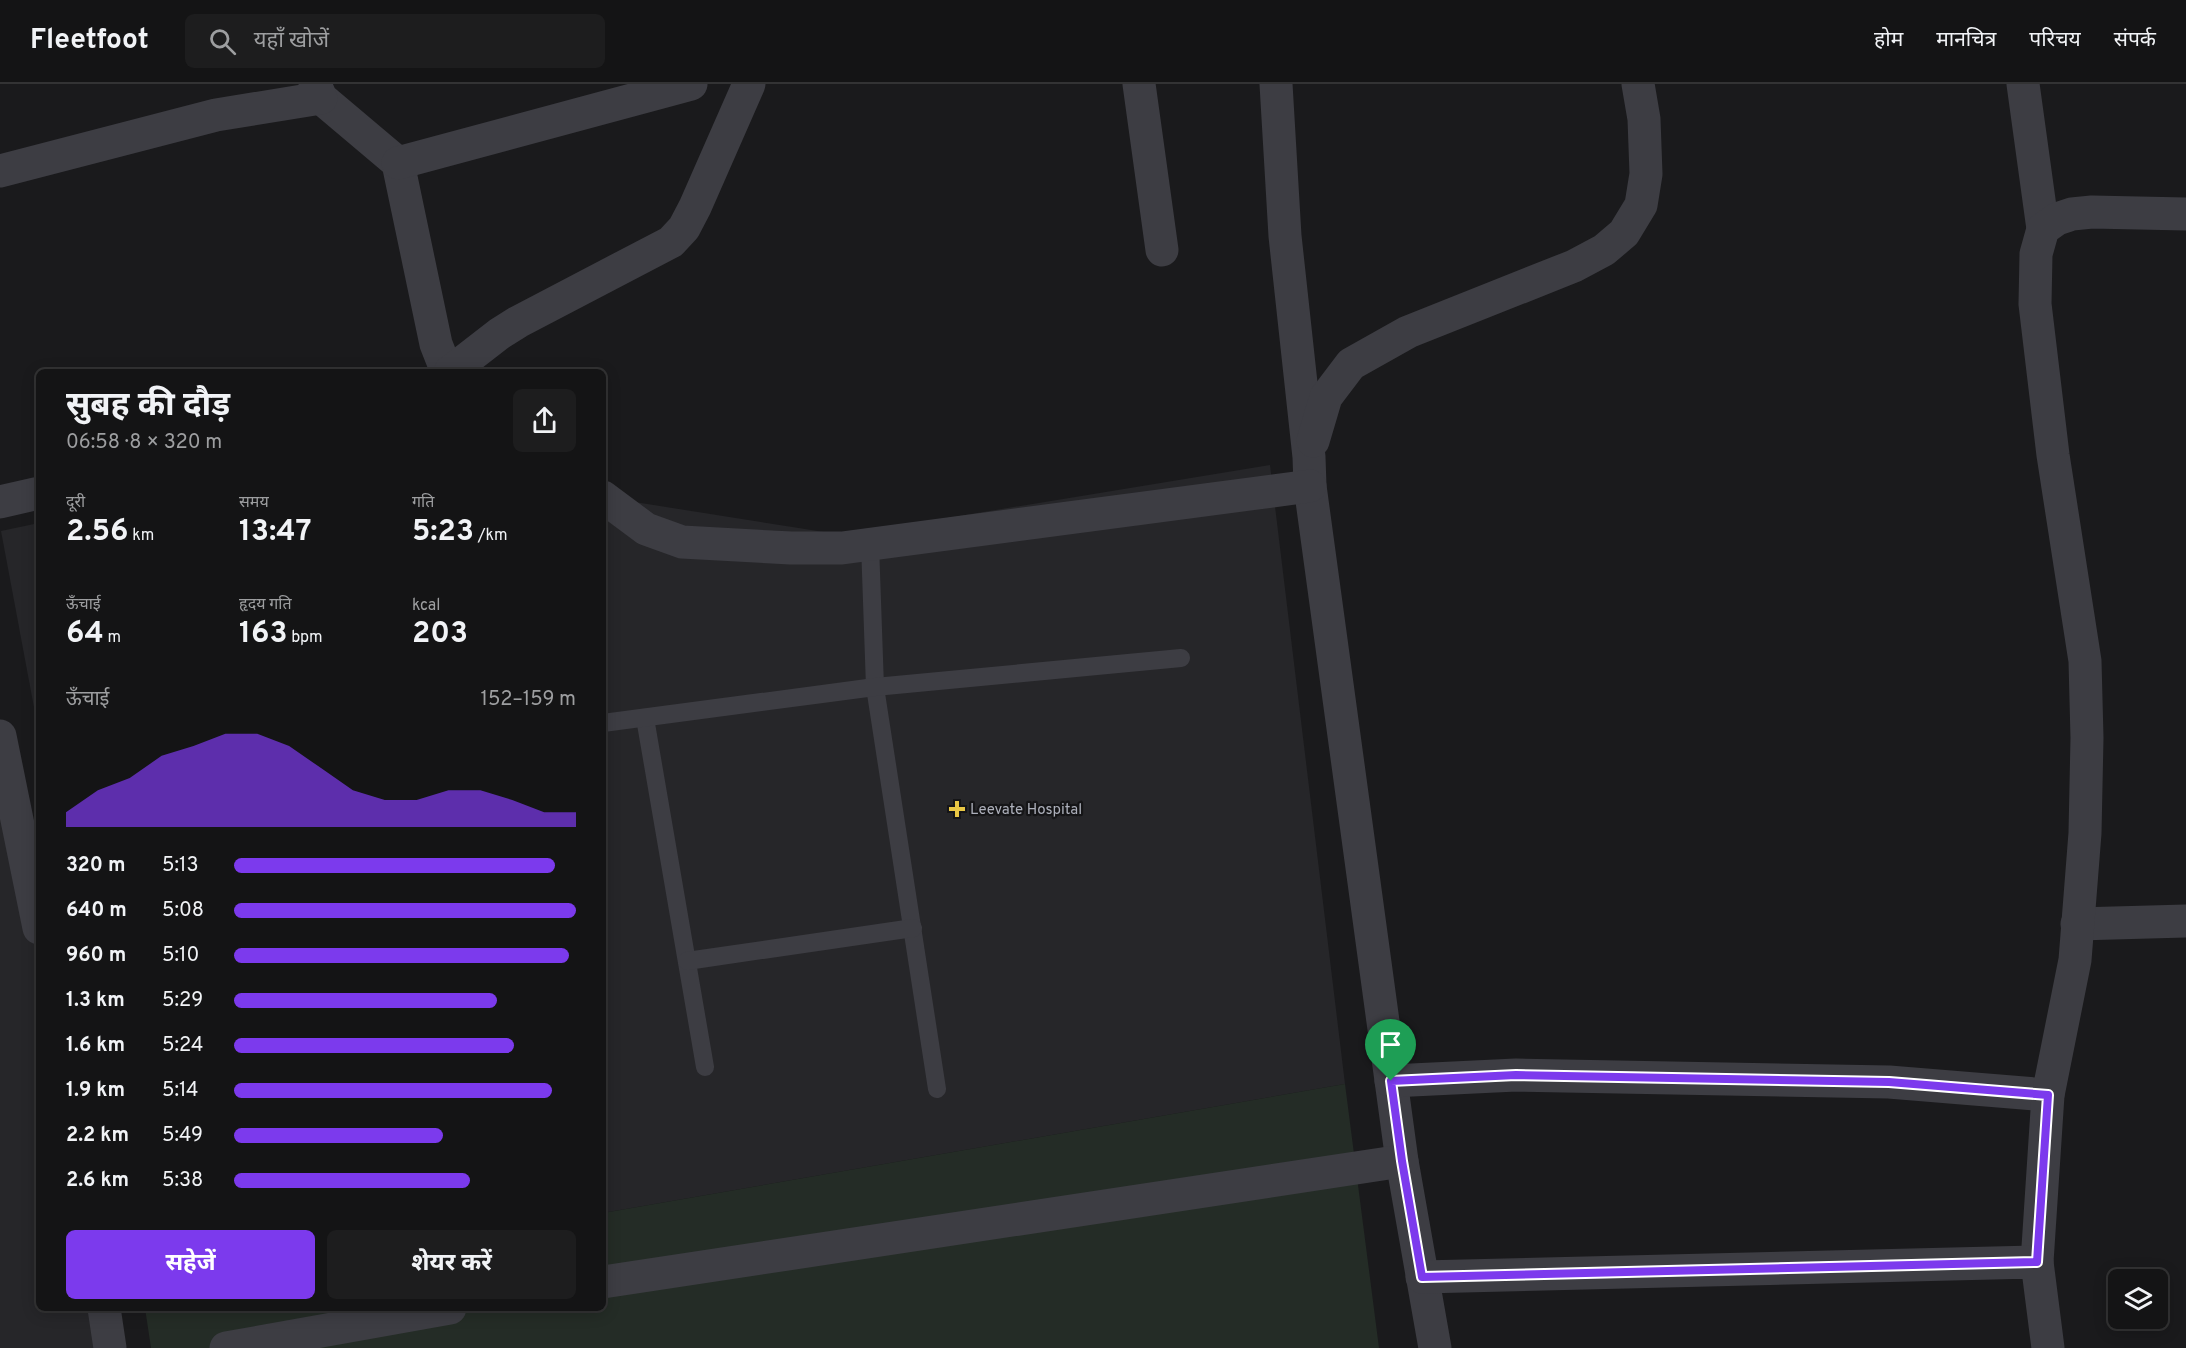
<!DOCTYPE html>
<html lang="hi">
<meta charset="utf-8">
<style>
:root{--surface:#141415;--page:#1d1d1e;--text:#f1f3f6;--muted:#9d9ea0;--line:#333334;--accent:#7c3aed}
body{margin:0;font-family:Overpass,"Noto Sans Devanagari",sans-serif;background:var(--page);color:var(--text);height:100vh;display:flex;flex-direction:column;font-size:22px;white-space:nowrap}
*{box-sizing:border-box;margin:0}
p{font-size:20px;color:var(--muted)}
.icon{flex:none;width:33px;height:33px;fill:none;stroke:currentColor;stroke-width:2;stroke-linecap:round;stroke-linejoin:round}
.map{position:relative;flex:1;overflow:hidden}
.side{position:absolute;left:36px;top:285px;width:570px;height:942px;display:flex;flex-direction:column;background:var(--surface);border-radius:9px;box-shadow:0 3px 15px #0003,0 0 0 2px var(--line)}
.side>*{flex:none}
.buttons{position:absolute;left:2108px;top:1185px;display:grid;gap:12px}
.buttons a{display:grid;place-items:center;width:60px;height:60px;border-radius:9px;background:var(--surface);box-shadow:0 3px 15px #0003,0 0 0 2px var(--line);font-size:30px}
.pin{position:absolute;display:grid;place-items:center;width:51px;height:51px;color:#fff;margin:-62px -26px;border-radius:50% 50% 50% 0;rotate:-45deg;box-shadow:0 0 6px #0007}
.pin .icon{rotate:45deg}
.round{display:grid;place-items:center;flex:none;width:63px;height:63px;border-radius:9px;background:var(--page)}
.headline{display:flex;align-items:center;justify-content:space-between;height:102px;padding:0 30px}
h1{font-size:33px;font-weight:700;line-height:45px}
.stats{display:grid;grid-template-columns:repeat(3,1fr);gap:9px;height:102px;padding:6px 30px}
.stats div{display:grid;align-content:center}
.stats b{font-size:30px;font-weight:700}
.stats small{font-size:16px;font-weight:400}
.stats p{font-size:16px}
.chart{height:168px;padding:12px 30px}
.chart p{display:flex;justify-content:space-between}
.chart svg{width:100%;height:108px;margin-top:6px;fill:var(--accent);opacity:.7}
.cta{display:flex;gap:12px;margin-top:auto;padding:12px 30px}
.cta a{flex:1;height:69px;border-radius:9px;background:var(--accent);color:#fff;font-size:24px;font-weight:700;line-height:69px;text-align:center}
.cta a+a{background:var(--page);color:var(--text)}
ul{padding:0 30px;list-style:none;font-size:20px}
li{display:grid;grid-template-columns:96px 72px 1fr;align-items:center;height:45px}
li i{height:15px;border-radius:8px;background:var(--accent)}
header{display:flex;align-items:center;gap:36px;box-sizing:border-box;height:84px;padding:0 30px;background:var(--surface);border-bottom:2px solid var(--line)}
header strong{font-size:28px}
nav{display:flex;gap:33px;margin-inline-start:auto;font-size:21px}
.search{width:420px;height:54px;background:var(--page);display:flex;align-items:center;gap:15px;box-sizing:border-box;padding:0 21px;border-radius:9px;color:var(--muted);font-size:22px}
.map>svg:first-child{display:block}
.built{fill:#262629}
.green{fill:#242c26}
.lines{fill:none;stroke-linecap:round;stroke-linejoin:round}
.service{stroke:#3d3d43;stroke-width:18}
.minor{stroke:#3d3d43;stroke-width:33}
.route-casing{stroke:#fff;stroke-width:12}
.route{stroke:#7c3aed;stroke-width:8}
.poi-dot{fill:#e9c745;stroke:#151517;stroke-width:2}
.labels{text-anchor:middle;stroke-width:4.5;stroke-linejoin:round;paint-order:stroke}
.poi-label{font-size:15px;fill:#adb0bb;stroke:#151517;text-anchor:start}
</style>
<header>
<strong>Fleetfoot</strong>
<div class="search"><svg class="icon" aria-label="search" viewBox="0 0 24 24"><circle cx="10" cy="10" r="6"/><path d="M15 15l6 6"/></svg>यहाँ खोजें</div>
<nav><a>होम</a><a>मानचित्र</a><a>परिचय</a><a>संपर्क</a></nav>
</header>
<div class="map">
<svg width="2186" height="1264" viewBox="0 0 2186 1264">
<rect width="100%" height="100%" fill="#1a1a1c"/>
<g class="built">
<polygon points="1270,381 1345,1000 603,1129 603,413 843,451"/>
<polygon points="39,439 39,650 1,447"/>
<polygon points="0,699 39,844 39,1224 104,1224 110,1264 0,1264"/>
</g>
<polygon class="green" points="1345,1000 1379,1264 151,1264 145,1224 603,1224 603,1129"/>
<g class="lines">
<g class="service">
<polyline points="870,460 875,603 937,1005"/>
<polyline points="645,634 705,983"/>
<polyline points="603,639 875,603 1181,574"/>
<polyline points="687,877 913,844"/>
</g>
<g class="minor">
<polyline points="315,0 321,14 398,79 436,260 447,288"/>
<polyline points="1139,0 1162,166"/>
<polyline points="1276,0 1285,152 1309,373 1310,402 1402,1077 1435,1264"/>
<polyline points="2023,0 2043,145"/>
<polyline points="398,79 691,0"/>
<polyline points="0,87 216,31 321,14"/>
<polyline points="450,288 499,250 518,238 671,158 684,144 695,123 749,0"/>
<polyline points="1313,357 1326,313 1351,280 1408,248 1574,182 1604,166 1624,149 1641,121 1646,90 1644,35 1638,0"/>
<polyline points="603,413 646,445 682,458 791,464 842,464 1310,402"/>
<polyline points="0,418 39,409"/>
<polyline points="0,652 39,844"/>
<polyline points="2077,840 2186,837"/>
<polyline points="1391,997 1516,991 1889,998 2048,1011"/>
<polyline points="2037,1178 2048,1011 2075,876 2085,749 2087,654 2085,577 2053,371 2035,220 2036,170 2043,145 2057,135 2072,130 2092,128 2186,130"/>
<polyline points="1422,1193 2037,1178 2048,1264"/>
<polyline points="603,1198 1402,1077"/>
<polyline points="104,1224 110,1264"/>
<polyline points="226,1264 450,1224"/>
</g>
</g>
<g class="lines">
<g class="route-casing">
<polygon id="route" points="1516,991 1889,998 2048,1011 2037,1178 1422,1193 1402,1077 1391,997"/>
</g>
<use href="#route" class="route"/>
</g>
<path class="poi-dot" d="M954 716h6v6h6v6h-6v6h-6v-6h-6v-6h6z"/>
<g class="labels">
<g class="poi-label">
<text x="970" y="730">Leevate Hospital</text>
</g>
</g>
</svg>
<div class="buttons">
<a><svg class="icon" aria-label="layers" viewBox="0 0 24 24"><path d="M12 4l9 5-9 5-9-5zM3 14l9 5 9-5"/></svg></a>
</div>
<div class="pin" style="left:1391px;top:997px;background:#1e9e55"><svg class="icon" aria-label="arrive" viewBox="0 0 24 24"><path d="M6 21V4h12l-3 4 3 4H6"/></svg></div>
<section class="side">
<div class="headline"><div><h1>सुबह की दौड़</h1><p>06:58 · 8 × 320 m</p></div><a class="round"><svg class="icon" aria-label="share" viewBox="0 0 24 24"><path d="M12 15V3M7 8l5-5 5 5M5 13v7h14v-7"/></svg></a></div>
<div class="stats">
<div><p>दूरी</p><b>2.56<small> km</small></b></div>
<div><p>समय</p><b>13:47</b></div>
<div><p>गति</p><b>5:23<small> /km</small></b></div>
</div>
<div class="stats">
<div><p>ऊँचाई</p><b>64<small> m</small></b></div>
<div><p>हृदय गति</p><b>163<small> bpm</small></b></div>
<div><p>kcal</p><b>203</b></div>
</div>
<div class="chart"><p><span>ऊँचाई</span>152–159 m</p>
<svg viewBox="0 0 160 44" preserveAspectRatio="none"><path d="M0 44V38L10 29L20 24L30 15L40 11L50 6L60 6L70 11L80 20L90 29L100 33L110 33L120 29L130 29L140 33L150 38L160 38V44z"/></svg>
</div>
<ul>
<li><b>320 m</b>5:13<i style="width:94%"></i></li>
<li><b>640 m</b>5:08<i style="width:100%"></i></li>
<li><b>960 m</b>5:10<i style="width:98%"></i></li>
<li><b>1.3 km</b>5:29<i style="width:77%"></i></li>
<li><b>1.6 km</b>5:24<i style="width:82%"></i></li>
<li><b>1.9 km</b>5:14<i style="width:93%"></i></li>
<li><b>2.2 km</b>5:49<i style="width:61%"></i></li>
<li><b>2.6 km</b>5:38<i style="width:69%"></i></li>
</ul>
<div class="cta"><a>सहेजें</a><a>शेयर करें</a></div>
</section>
</div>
